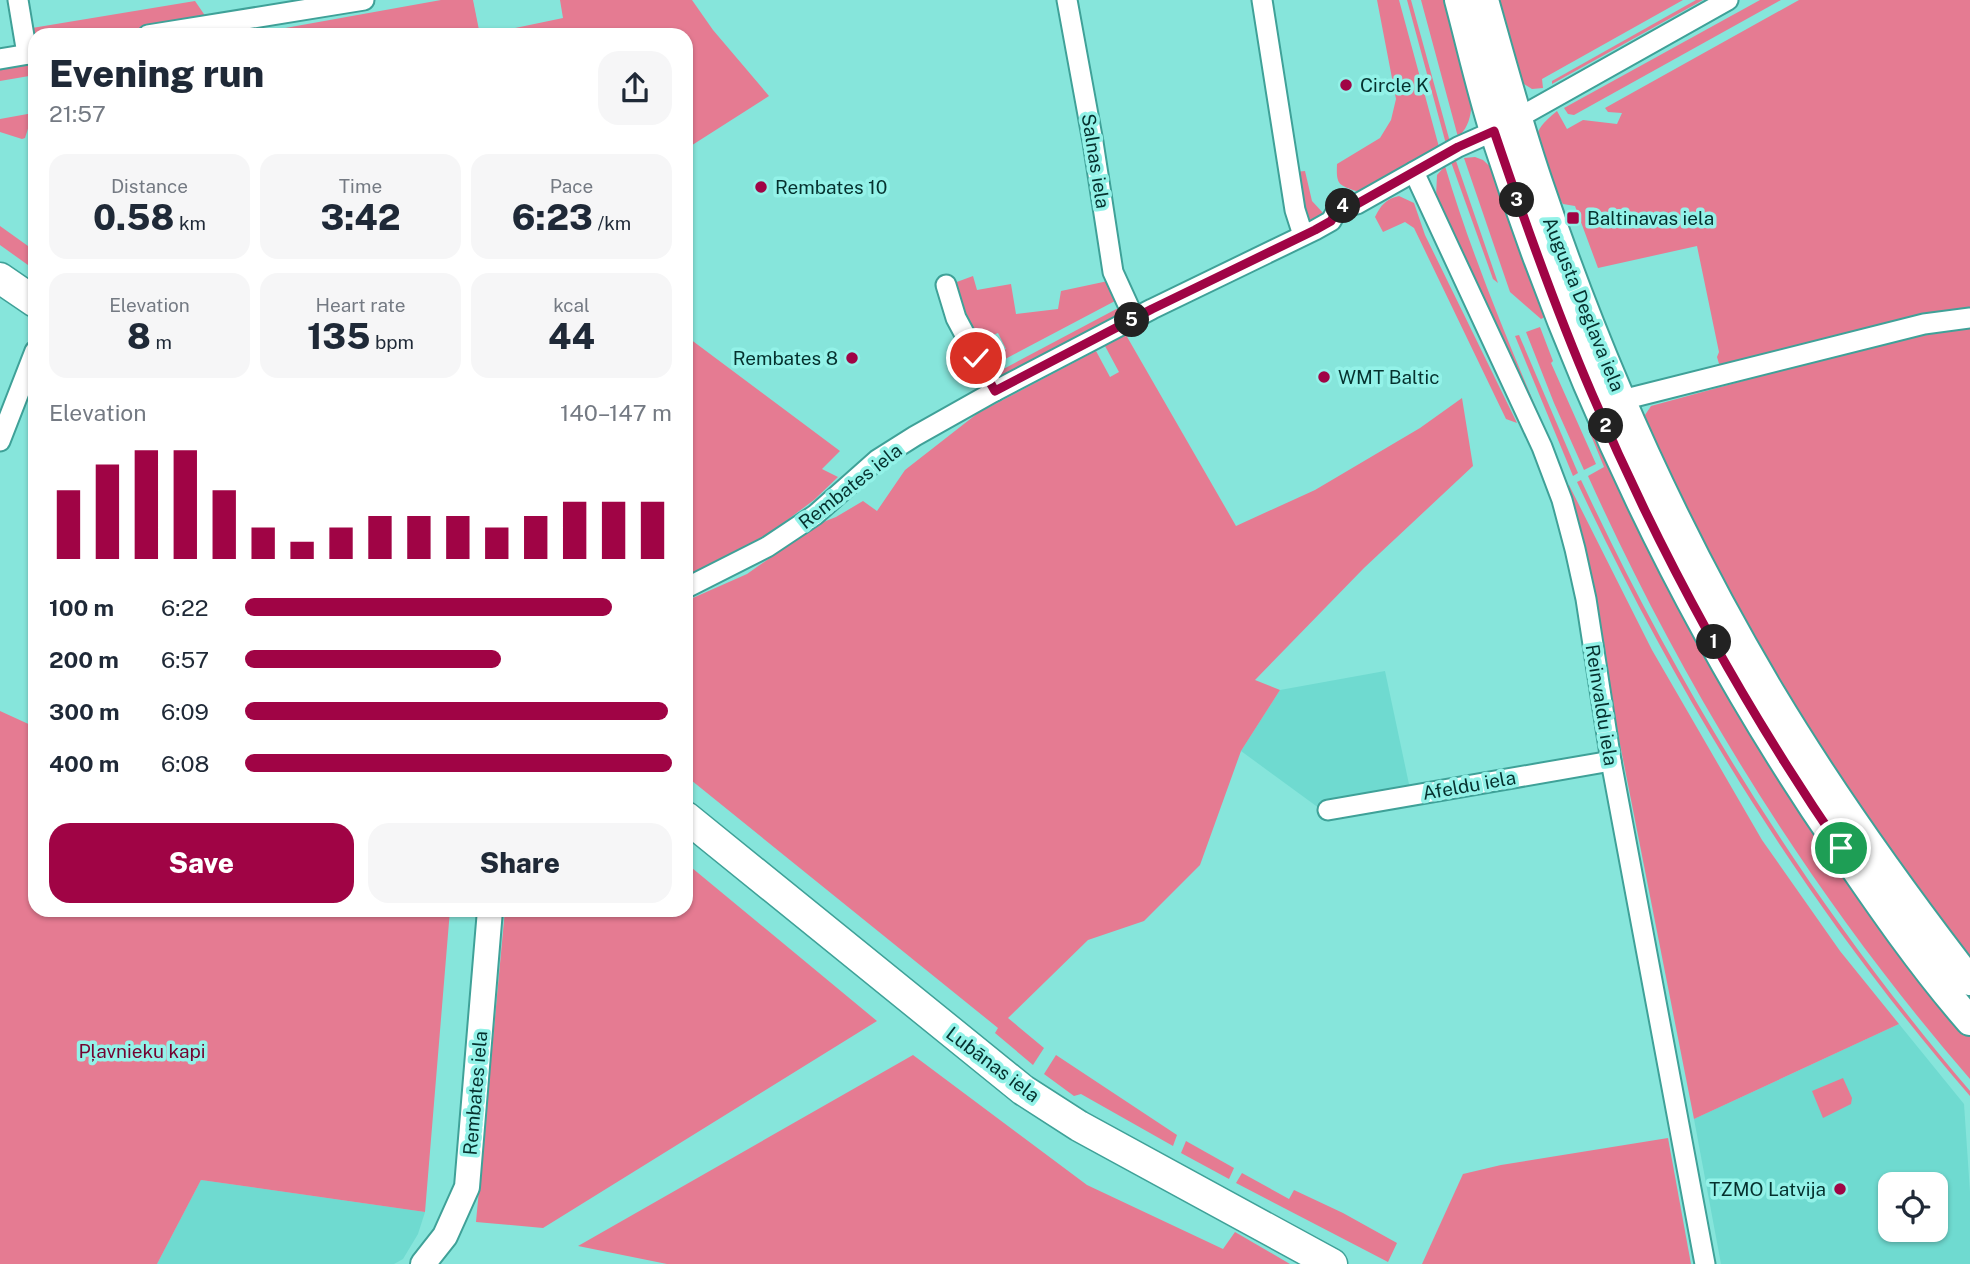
<!DOCTYPE html>
<meta charset="utf-8">
<style>
:root{--surface:#fff;--page:#f6f6f7;--text:#1f2937;--muted:#747a83;--accent:#a00445}
body{margin:0;font-family:"Public Sans",sans-serif;background:var(--page);color:var(--text);height:100vh;display:flex;flex-direction:column;font-size:26px;white-space:nowrap}
*{box-sizing:border-box;margin:0}
p{font-size:23px;color:var(--muted)}
.icon{flex:none;width:38px;height:38px;fill:none;stroke:currentColor;stroke-width:2;stroke-linecap:round;stroke-linejoin:round}
.map{position:relative;flex:1;overflow:hidden}
.side{position:absolute;left:28px;top:28px;width:665px;height:889px;display:flex;flex-direction:column;background:var(--surface);border-radius:21px;box-shadow:0 2px 5px #0004}
.side>*{flex:none}
.buttons{position:absolute;left:1878px;top:1172px;display:grid;gap:14px}
.buttons a{display:grid;place-items:center;width:70px;height:70px;border-radius:14px;background:var(--surface);box-shadow:0 2px 5px #0004;font-size:35px}
.pin{position:absolute;display:grid;place-items:center;width:60px;height:60px;color:#fff;margin:-30px;border:4px solid #fff;border-radius:50%;box-shadow:0 2px 7px #0007}
.km{position:absolute;width:35px;height:35px;margin:-18px;border-radius:50%;background:#222;color:#fff;font-size:19px;line-height:35px;text-align:center}
.round{display:grid;place-items:center;flex:none;width:74px;height:74px;border-radius:21px;background:var(--page)}
.headline{display:flex;align-items:center;justify-content:space-between;height:119px;padding:0 21px}
h1{font-size:38px;font-weight:800;line-height:52px}
.metrics{display:grid;grid-template-columns:repeat(3,1fr);gap:10px;height:119px;padding:7px 21px}
.metrics div{display:grid;align-content:center;border-radius:18px;background:var(--page);text-align:center}
.metrics b{font-size:35px;font-weight:800}
.metrics small{font-size:19px;font-weight:400}
.metrics p{font-size:19px}
.chart{height:196px;padding:14px 21px}
.chart p{display:flex;justify-content:space-between}
.chart svg{width:100%;height:126px;margin-top:7px;stroke:var(--accent);stroke-width:6}
.cta{display:flex;gap:14px;margin-top:auto;padding:14px 21px}
.cta a{flex:1;height:80px;border-radius:21px;background:var(--accent);color:#fff;font-size:28px;font-weight:800;line-height:80px;text-align:center}
.cta a+a{background:var(--page);color:var(--text)}
ul{padding:0 21px;list-style:none;font-size:23px}
li{display:grid;grid-template-columns:112px 84px 1fr;align-items:center;height:52px}
li i{height:18px;border-radius:9px;background:var(--accent)}
.map>svg:first-child{display:block}
.built{fill:#6fdad0;fill-rule:evenodd}
.green{fill:#e57b92}
.lines{fill:none;stroke-linecap:round;stroke-linejoin:round}
.minor-casing{stroke:#3fa198;stroke-width:23}
.tertiary-casing{stroke:#3fa198;stroke-width:28}
.secondary-casing{stroke:#3fa198;stroke-width:32}
.primary-casing{stroke:#3fa198;stroke-width:33}
.minor{stroke:#fff;stroke-width:19}
.tertiary{stroke:#fff;stroke-width:24}
.secondary{stroke:#fff;stroke-width:28}
.primary{stroke:#fff;stroke-width:30}
.route-casing{stroke:#fff;stroke-width:14}
.route{stroke:#a00445;stroke-width:9}
.poi-dot{fill:#a00445;stroke:#93f2e8;stroke-width:2.5}
.labels{text-anchor:middle;stroke-width:7;stroke-linejoin:round;paint-order:stroke}
.poi-label{font-size:19px;fill:#05312e;stroke:#93f2e8;text-anchor:start}
.street-label{font-size:19px;fill:#05312e;stroke:#93f2e8}
.park-label{font-size:19px;fill:#740330;stroke:#93f2e8}
</style>
<div class="map">
<svg width="1970" height="1264" viewBox="0 0 1970 1264">
<rect width="100%" height="100%" fill="#86e5db"/>
<g class="built">
<polygon points="1385,671 1410,789 1323,811 1241,751 1280,690"/>
<path d="M1899,1024L1964,1104L1970,1192V1264H1721L1694,1119ZM1890,1185H1936V1230H1890Z"/>
<polygon points="201,1180 425,1212 418,1234 403,1259 394,1264 157,1264"/>
</g>
<g class="green">
<polygon points="441,0 473,0 480,35 261,35 263,32"/>
<polygon points="560,0 692,0 713,30 769,96 686,149 686,35 481,35 563,18"/>
<path d="M1377,0H1399L1439,147L1359,192C1339,185 1336,186 1337,164L1380,138L1391,120L1396,99Z"/>
<polygon points="1407,0 1411,0 1450,142 1446,144"/>
<path d="M1421,0H1449C1458,34 1490,111 1458,137Z"/>
<polygon points="1496,0 1683,0 1542,79 1543,88 1532,89 1521,82"/>
<polygon points="1696,0 1703,0 1552,84 1552,81"/>
<polygon points="1760,0 1781,0 1574,115 1568,114 1564,108"/>
<path d="M1799,0H1970V311L1720,367L1717,357L1719,352L1697,246L1598,268L1575,206L1563,204C1553,187 1531,152 1538,132C1542,123 1550,117 1557,111L1567,129L1583,120L1617,124L1622,113L1608,112L1605,108Z"/>
<polygon points="195,1 206,17 101,35 35,36 32,28"/>
<polygon points="35,61 35,75 0,81 0,67"/>
<polygon points="33,113 25,138 22,139 0,132 0,119"/>
<polygon points="1475,157 1483,160 1494,170 1549,315 1541,319 1510,292 1464,158"/>
<polygon points="1456,161 1498,283 1493,279 1451,162"/>
<path d="M1445,166C1477,273 1523,376 1566,479L1562,481L1436,197L1437,175Z"/>
<polygon points="1305,171 1312,201 1325,215 1311,223 1304,219 1295,172"/>
<path d="M1399,196L1414,203L1425,235L1517,423L1506,419L1414,228L1405,222L1383,232L1375,217C1381,205 1386,199 1399,196Z"/>
<polygon points="0,226 35,251 35,270 0,245"/>
<polygon points="973,276 977,290 1011,284 1016,314 1058,309 1061,291 1108,281 1115,301 990,367 986,359 1006,349 998,333 977,342 966,320 954,283"/>
<polygon points="1122,306 1122,315 1007,377 996,373"/>
<polygon points="1540,327 1553,361 1551,363 1596,464 1584,470 1554,403 1526,332"/>
<path d="M1970,327V962C1912,883 1854,805 1802,722C1744,628 1696,529 1647,430L1645,415L1651,406L1930,330Z"/>
<polygon points="1126,335 1236,526 1315,490 1420,428 1462,398 1473,466 1364,568 1255,680 1280,690 1241,751 1200,865 1144,921 1088,940 1008,1018 1044,1048 1033,1065 995,1033 998,1028 686,776 686,601 747,574 818,524 836,517 863,501 877,511 905,470 978,413 1096,351 1110,377 1119,372 1105,346"/>
<polygon points="1519,335 1578,473 1573,476 1515,336"/>
<polygon points="686,336 840,451 822,469 838,477 814,500 743,553 686,576"/>
<path d="M1592,432L1610,456L1970,1032V1079C1814,899 1686,693 1588,476L1604,467L1590,433Z"/>
<path d="M1581,480C1684,700 1812,906 1970,1091V1096C1810,911 1681,703 1577,482Z"/>
<polygon points="1569,485 1652,650 1762,840 1840,951 1899,1024 1694,1119 1604,663 1565,486"/>
<polygon points="0,711 35,727 35,910 450,910 425,1212 201,1180 157,1264 0,1264"/>
<polygon points="686,863 877,1021 543,1228 476,1222 505,910 686,910"/>
<polygon points="913,1055 1087,1185 1223,1249 1235,1232 1290,1264 667,1264 578,1246"/>
<polygon points="1056,1055 1177,1135 1173,1146 1081,1094 1074,1096 1044,1074"/>
<polygon points="1843,1078 1852,1098 1851,1104 1823,1118 1812,1091"/>
<polygon points="1668,1138 1691,1264 1422,1264 1463,1174 1501,1165"/>
<polygon points="1186,1141 1234,1168 1229,1179 1181,1153"/>
<polygon points="1242,1173 1289,1199 1294,1190 1343,1213 1397,1243 1388,1262 1236,1183"/>
</g>
<g class="lines">
<g class="minor-casing">
<g id="minor">
<polyline points="18,0 27,54"/>
<polyline points="1067,0 1093,142 1113,272 1134,318"/>
<polyline points="1262,0 1295,210 1303,235"/>
<polyline points="148,35 364,0"/>
<polyline points="0,59 35,53"/>
<polyline points="1518,118 1728,0"/>
<polyline points="1414,172 1542,447 1562,500 1575,549 1586,599 1611,761 1705,1264"/>
<polyline points="946,285 956,318 995,391"/>
<polyline points="1622,400 1924,324 1970,318"/>
<polyline points="0,441 35,351"/>
<polyline points="686,588 767,547 815,515 877,460 915,436 995,391 1152,309 1315,230 1331,221 1339,207 1357,204 1458,147 1494,131"/>
<polyline points="1328,810 1611,761"/>
</g>
</g>
<g class="tertiary-casing">
<polyline id="tertiary" points="423,1264 445,1236 467,1187 490,910"/>
</g>
<g class="secondary-casing">
<g id="secondary">
<path d="M1459,0C1471,45 1481,90 1495,134C1576,386 1689,627 1839,845C1880,905 1922,966 1970,1021"/>
<path d="M1484,0C1502,64 1519,128 1541,191C1600,366 1677,536 1771,694C1831,794 1899,889 1970,981"/>
</g>
</g>
<g class="primary-casing">
<g id="primary">
<polyline points="0,278 35,302"/>
<polyline points="686,817 1023,1090 1079,1126 1332,1264"/>
</g>
</g>
<use href="#minor" class="minor"/>
<use href="#tertiary" class="tertiary"/>
<use href="#secondary" class="secondary"/>
<use href="#primary" class="primary"/>
</g>
<g class="lines">
<g class="route-casing">
<path id="route" d="M976,358L995,391L1152,309L1315,230L1331,221L1339,207L1357,204L1458,147L1494,131C1524,220 1555,308 1592,394C1660,554 1743,705 1841,848"/>
</g>
<use href="#route" class="route"/>
</g>
<g class="poi-dot">
<circle cx="1346" cy="85" r="7"/>
<circle cx="761" cy="187" r="7"/>
<rect x="1566" y="211" width="14" height="14" rx="3.5"/>
<circle cx="852" cy="358" r="7"/>
<circle cx="1324" cy="377" r="7"/>
<circle cx="1840" cy="1189" r="7"/>
</g>
<g class="labels">
<g class="poi-label">
<text x="1360" y="92">Circle K</text>
<text x="775" y="194">Rembates 10</text>
<text x="1587" y="225">Baltinavas iela</text>
<text x="838" y="365" text-anchor="end">Rembates 8</text>
<text x="1338" y="384">WMT Baltic</text>
<text x="1826" y="1196" text-anchor="end">TZMO Latvija</text>
</g>
<g class="street-label">
<text transform="translate(1096 161) rotate(81)" y="7">Salnas iela</text>
<text transform="translate(1584 304) rotate(68)" y="7">Augusta Deglava iela</text>
<text transform="translate(850 486) rotate(-38)" y="7">Rembates iela</text>
<text transform="translate(1602 705) rotate(81)" y="7">Reinvaldu iela</text>
<text transform="translate(1469 785) rotate(-10)" y="7">Afeldu iela</text>
<text transform="translate(993 1064) rotate(37)" y="7">Lubānas iela</text>
<text transform="translate(475 1093) rotate(-85)" y="7">Rembates iela</text>
</g>
<g class="park-label">
<text x="142" y="1058">Pļavnieku kapi</text>
</g>
</g>
</svg>
<div class="buttons">
<a><svg class="icon" aria-label="locate" viewBox="0 0 24 24"><circle cx="12" cy="12" r="6"/><path d="M12 2v4M12 18v4M2 12h4M18 12h4"/></svg></a>
</div>
<div class="pin" style="left:1841px;top:848px;background:#1e9e55"><svg class="icon" aria-label="arrive" viewBox="0 0 24 24"><path d="M6 21V4h12l-3 4 3 4H6"/></svg></div>
<div class="pin" style="left:976px;top:358px;background:#d93025"><svg class="icon" aria-label="check" viewBox="0 0 24 24"><path d="M5 12l5 5 9-10"/></svg></div>
<b class="km" style="left:1714px;top:642px">1</b>
<b class="km" style="left:1606px;top:426px">2</b>
<b class="km" style="left:1517px;top:200px">3</b>
<b class="km" style="left:1343px;top:206px">4</b>
<b class="km" style="left:1132px;top:320px">5</b>
<section class="side">
<div class="headline"><div><h1>Evening run</h1><p>21:57</p></div><a class="round"><svg class="icon" aria-label="share" viewBox="0 0 24 24"><path d="M12 15V3M7 8l5-5 5 5M5 13v7h14v-7"/></svg></a></div>
<div class="metrics">
<div><p>Distance</p><b>0.58<small> km</small></b></div>
<div><p>Time</p><b>3:42</b></div>
<div><p>Pace</p><b>6:23<small> /km</small></b></div>
</div>
<div class="metrics">
<div><p>Elevation</p><b>8<small> m</small></b></div>
<div><p>Heart rate</p><b>135<small> bpm</small></b></div>
<div><p>kcal</p><b>44</b></div>
</div>
<div class="chart"><p><span>Elevation</span>140–147 m</p>
<svg viewBox="0 0 160 44" preserveAspectRatio="none"><path d="M5 44V20M15 44V11M25 44V6M35 44V6M45 44V20M55 44V33M65 44V38M75 44V33M85 44V29M95 44V29M105 44V29M115 44V33M125 44V29M135 44V24M145 44V24M155 44V24"/></svg>
</div>
<ul>
<li><b>100 m</b>6:22<i style="width:86%"></i></li>
<li><b>200 m</b>6:57<i style="width:60%"></i></li>
<li><b>300 m</b>6:09<i style="width:99%"></i></li>
<li><b>400 m</b>6:08<i style="width:100%"></i></li>
</ul>
<div class="cta"><a>Save</a><a>Share</a></div>
</section>
</div>
